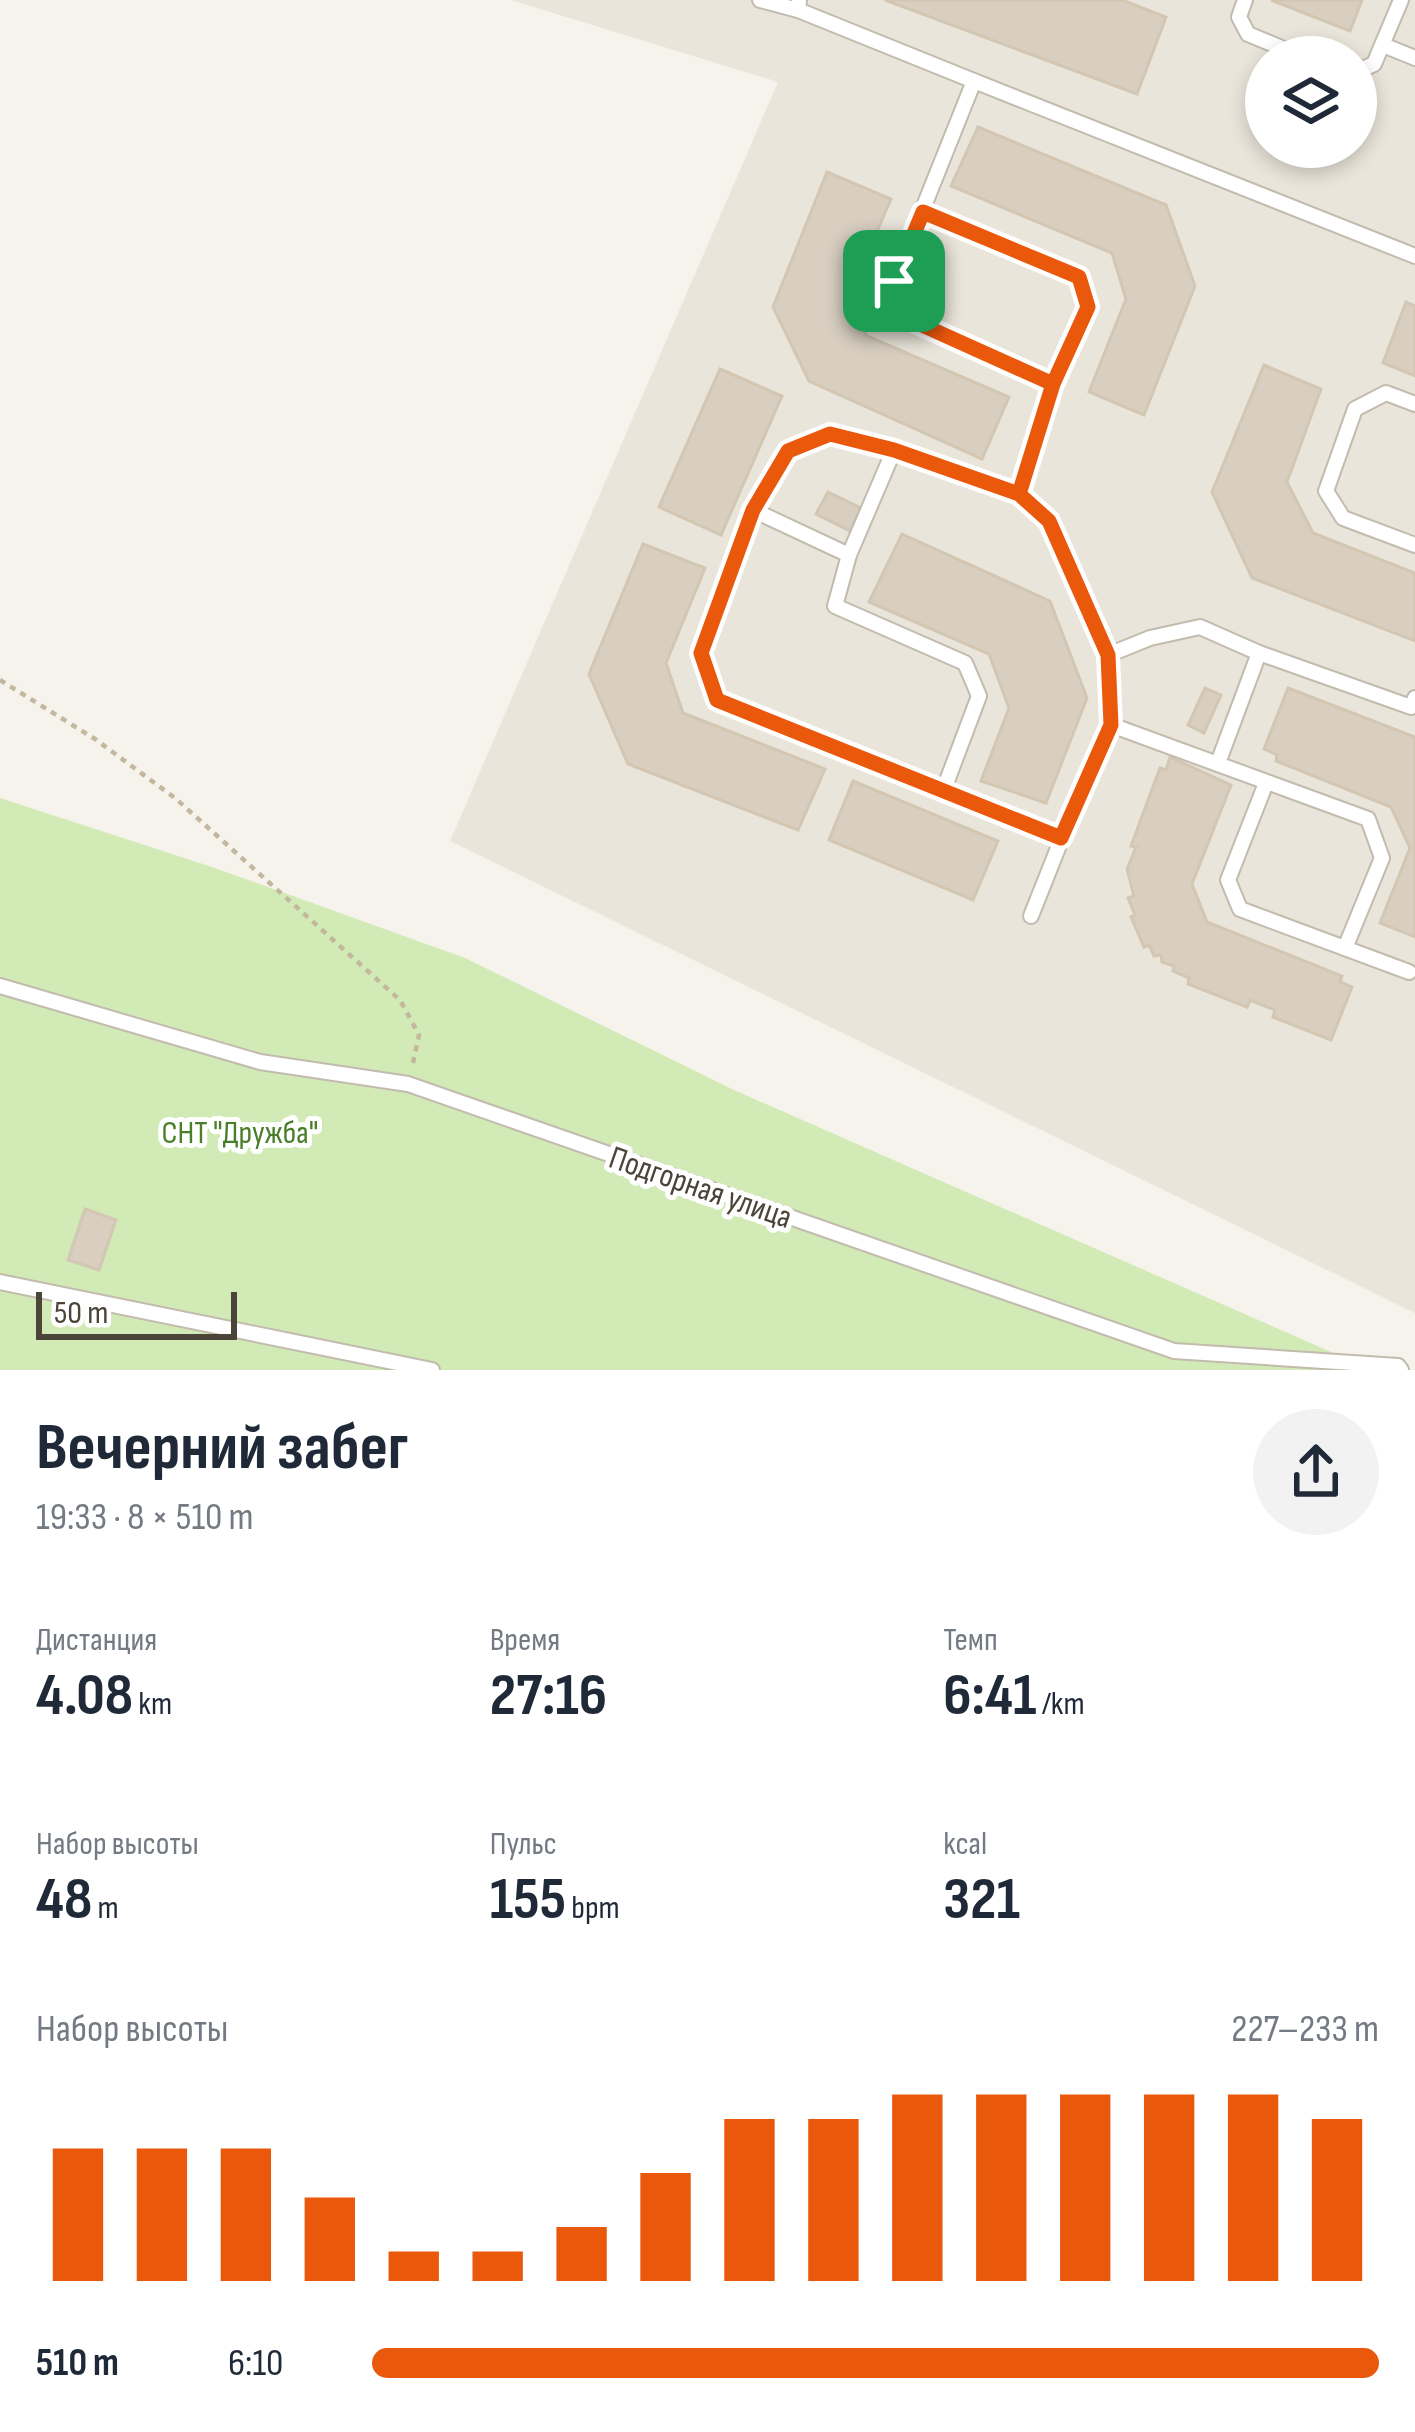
<!DOCTYPE html>
<html lang="ru">
<meta charset="utf-8">
<style>
:root{--surface:#fff;--page:#f2f2f3;--text:#1f2937;--muted:#747a83;--accent:#ea580c}
body{margin:0;font-family:"Sofia Sans Condensed",sans-serif;background:var(--page);color:var(--text);height:100vh;display:flex;flex-direction:column;font-size:45px;white-space:nowrap}
*{box-sizing:border-box;margin:0}
p{font-size:39px;color:var(--muted)}
.icon{flex:none;width:66px;height:66px;fill:none;stroke:currentColor;stroke-width:2;stroke-linecap:round;stroke-linejoin:round}
.map{position:relative;height:1370px;overflow:hidden}
.side{display:flex;flex-direction:column;background:var(--surface);flex:1}
.side>*{flex:none}
.tools{position:absolute;left:1245px;top:36px;display:grid;gap:24px}
.tools a{display:grid;place-items:center;width:132px;height:132px;border-radius:50%;background:var(--surface);box-shadow:0 6px 18px #0003;font-size:60px}
.scale{position:absolute;left:36px;bottom:30px;width:201px;box-sizing:border-box;padding-left:12px;border:6px solid #4b4439;border-top:0;font-size:33px;line-height:42px;white-space:nowrap;color:#4b4439;-webkit-text-stroke:9px #fff;paint-order:stroke}
.pin{position:absolute;display:grid;place-items:center;width:102px;height:102px;color:#fff;margin:-51px;border-radius:24px;box-shadow:0 6px 18px #0006}
.round{display:grid;place-items:center;flex:none;width:126px;height:126px;border-radius:63px;background:var(--page)}
.overview{display:flex;align-items:center;justify-content:space-between;height:204px;padding:0 36px}
h1{font-size:66px;font-weight:700;line-height:90px}
.metrics{display:grid;grid-template-columns:repeat(3,1fr);gap:18px;height:204px;padding:12px 36px}
.metrics div{display:grid;align-content:center}
.metrics b{font-size:60px;font-weight:700}
.metrics small{font-size:33px;font-weight:400}
.metrics p{font-size:33px}
.chart{height:336px;padding:24px 36px}
.chart p{display:flex;justify-content:space-between}
.chart svg{width:100%;height:216px;margin-top:12px;stroke:var(--accent);stroke-width:6}
ul{padding:0 36px;list-style:none;font-size:39px}
li{display:grid;grid-template-columns:192px 144px 1fr;align-items:center;height:90px}
li i{height:30px;border-radius:15px;background:var(--accent)}
.map>svg:first-child{display:block}
.residential{fill:#eae5da;fill-rule:evenodd}
.green{fill:#d2eab5}
.building{fill:#d8cfc1;stroke:#d3c7b4;stroke-width:3}
.lines{fill:none;stroke-linecap:round;stroke-linejoin:round}
.service-casing{stroke:#c2bbae;stroke-width:18}
.path{stroke:#c4b79f;stroke-width:4.5;stroke-dasharray:6 6;stroke-linecap:butt}
.service{stroke:#fff;stroke-width:14}
.route-casing{stroke:#fff;stroke-width:24}
.route{stroke:#ea580c;stroke-width:15}
.labels{text-anchor:middle;stroke-width:10;stroke-linejoin:round;paint-order:stroke}
.park-label{font-size:33px;fill:#4a7f2a;stroke:#fff}
.street-label{font-size:33px;fill:#4b4439;stroke:#fff}
</style>
<div class="map">
<svg width="1415" height="1370" viewBox="0 0 1415 1370">
<rect width="100%" height="100%" fill="#f6f3ec"/>
<path class="residential" d="M511,0H1415V1313L450,841L778,82ZM1266,57H1356V147H1266Z"/>
<polygon class="green" points="0,798 212,867 465,958 734,1090 1372,1370 0,1370"/>
<g class="building">
<polygon points="885,0 1122,0 1166,17 1137,94"/>
<polygon points="1271,0 1362,0 1350,31"/>
<polygon points="978,127 1166,205 1195,286 1144,415 1089,392 1126,299 1112,253 951,186"/>
<polygon points="827,172 891,199 847,300 867,336 1009,397 982,459 809,381 773,307"/>
<polygon points="1406,302 1415,306 1415,376 1383,363"/>
<polygon points="1264,365 1321,389 1287,482 1313,533 1415,573 1415,641 1252,578 1212,492"/>
<polygon points="720,369 782,396 721,535 659,507"/>
<polygon points="828,492 861,508 850,531 816,514"/>
<polygon points="902,534 1050,601 1087,698 1046,803 981,781 1009,708 989,654 869,602"/>
<polygon points="643,544 705,568 666,663 683,713 825,769 798,830 628,764 589,674"/>
<polygon points="1205,688 1221,695 1204,733 1188,725"/>
<polygon points="1288,688 1415,737 1415,937 1380,923 1410,848 1391,807 1276,761 1277,755 1264,749"/>
<polygon points="1170,757 1231,785 1192,884 1207,922 1342,976 1340,982 1352,987 1331,1040 1273,1017 1275,1010 1250,1000 1247,1007 1188,984 1189,978 1173,971 1174,966 1162,962 1161,955 1154,956 1149,945 1144,947 1131,917 1135,915 1128,898 1134,896 1127,869 1136,847 1131,846 1160,768 1166,770"/>
<polygon points="853,781 998,841 973,900 829,840"/>
<polygon points="85,1209 116,1220 99,1270 68,1260"/>
</g>
<g class="lines">
<g class="service-casing">
<g id="service">
<polyline points="760,0 798,10"/>
<polyline points="799,0 798,10 974,81 894,281 902,316 1053,384"/>
<polyline points="1245,0 1239,17 1248,34 1303,57"/>
<polyline points="1383,45 1415,58"/>
<polyline points="1356,72 1374,64 1401,0"/>
<polyline points="974,81 1415,256"/>
<polyline points="923,212 1080,277 1087,307 1053,384 1019,494"/>
<polyline points="1415,404 1386,393 1355,409 1326,491 1343,518 1415,545"/>
<polygon points="830,433 894,450 1019,494 1049,521 1108,655 1111,725 1062,838 717,700 701,653 753,510 788,451"/>
<polyline points="894,450 849,555 835,606 965,663 979,696 944,789"/>
<polyline points="753,510 849,555"/>
<polyline points="1108,655 1150,638 1200,627 1259,653 1411,707 1415,698"/>
<polyline points="1111,725 1368,819 1382,858 1345,948"/>
<polyline points="1218,763 1259,653"/>
<polyline points="1266,783 1228,880 1240,909 1409,972"/>
<polyline points="1031,916 1062,838"/>
<polyline points="0,986 260,1062 408,1084 1174,1351 1398,1366 1401,1370"/>
<polyline points="0,1282 432,1370"/>
</g>
</g>
<polyline class="path" points="0,680 95,739 175,798 400,1000 419,1035 413,1063"/>
<use href="#service" class="service"/>
</g>
<g class="lines">
<g class="route-casing">
<polyline id="route" points="894,281 902,316 1053,384 1019,494 894,450 830,434 788,451 753,510 701,653 717,700 1061,838 1111,725 1108,655 1049,521 1019,494 1053,384 1088,307 1079,277 923,212 894,281"/>
</g>
<use href="#route" class="route"/>
</g>
<g class="labels">
<g class="park-label">
<text x="240" y="1143">СНТ "Дружба"</text>
</g>
<g class="street-label">
<text transform="translate(701 1186) rotate(19)" y="12">Подгорная улица</text>
</g>
</g>
</svg>
<div class="tools">
<a><svg class="icon" aria-label="layers" viewBox="0 0 24 24"><path d="M12 4l9 5-9 5-9-5zM3 14l9 5 9-5"/></svg></a>
</div>
<div class="scale">50 m</div>
<div class="pin" style="left:894px;top:281px;background:#1e9e55"><svg class="icon" aria-label="arrive" viewBox="0 0 24 24"><path d="M6 21V4h12l-3 4 3 4H6"/></svg></div>
</div>
<section class="side">
<div class="overview"><div><h1>Вечерний забег</h1><p>19:33 · 8 × 510 m</p></div><a class="round"><svg class="icon" aria-label="share" viewBox="0 0 24 24"><path d="M12 15V3M7 8l5-5 5 5M5 13v7h14v-7"/></svg></a></div>
<div class="metrics">
<div><p>Дистанция</p><b>4.08<small> km</small></b></div>
<div><p>Время</p><b>27:16</b></div>
<div><p>Темп</p><b>6:41<small> /km</small></b></div>
</div>
<div class="metrics">
<div><p>Набор высоты</p><b>48<small> m</small></b></div>
<div><p>Пульс</p><b>155<small> bpm</small></b></div>
<div><p>kcal</p><b>321</b></div>
</div>
<div class="chart"><p><span>Набор высоты</span>227–233 m</p>
<svg viewBox="0 0 160 44" preserveAspectRatio="none"><path d="M5 44V17M15 44V17M25 44V17M35 44V27M45 44V38M55 44V38M65 44V33M75 44V22M85 44V11M95 44V11M105 44V6M115 44V6M125 44V6M135 44V6M145 44V6M155 44V11"/></svg>
</div>
<ul>
<li><b>510 m</b>6:10<i style="width:100%"></i></li>
</ul>
</section>
